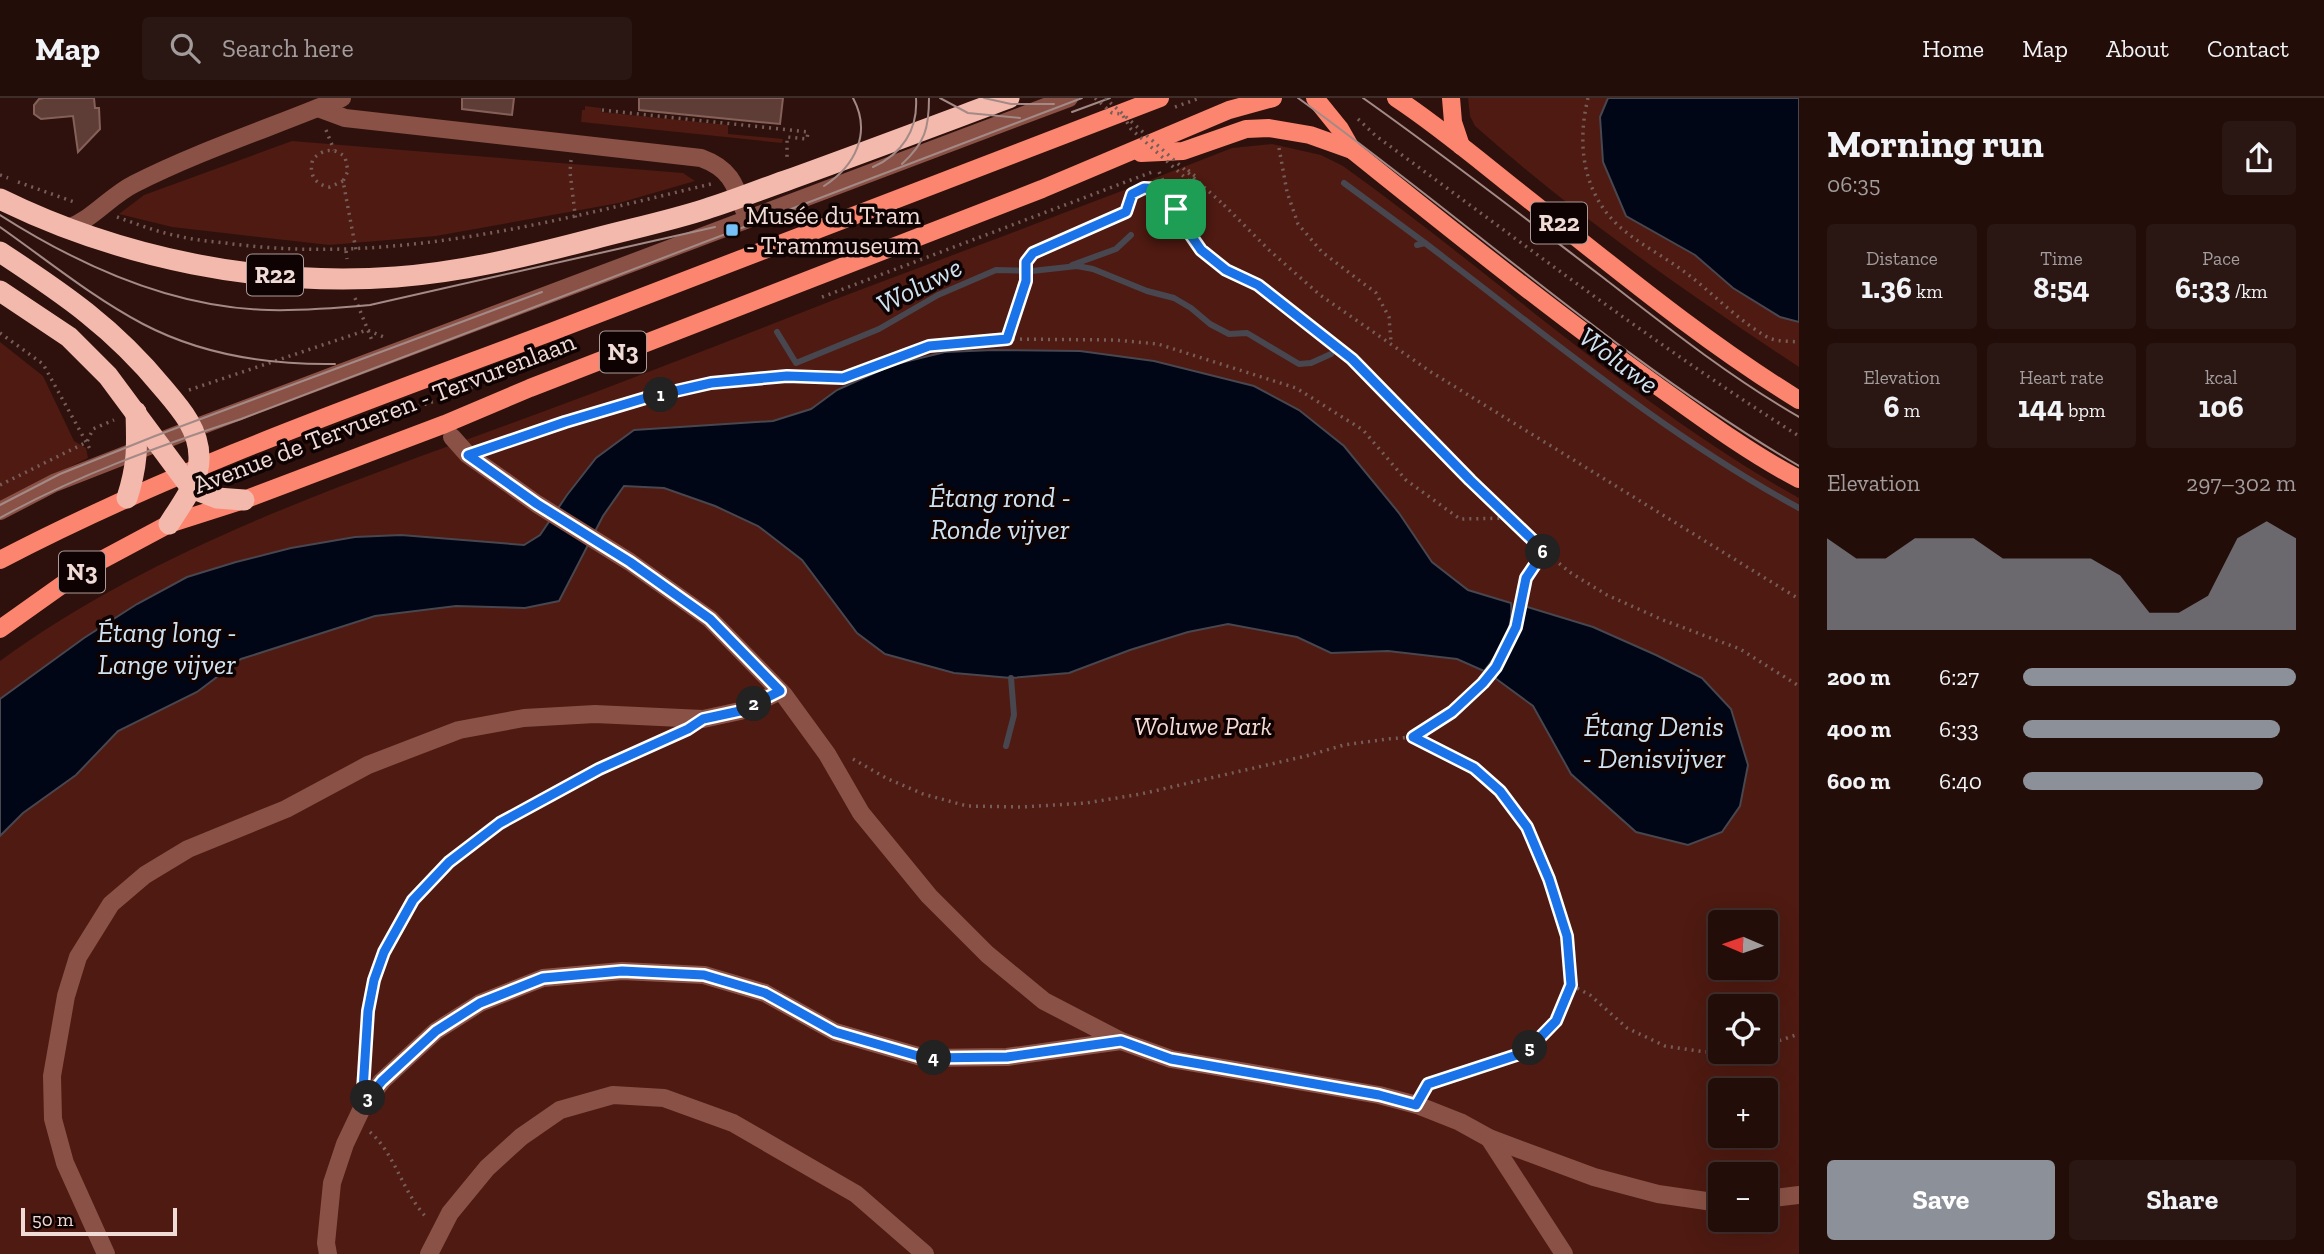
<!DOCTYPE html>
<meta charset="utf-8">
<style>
:root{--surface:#220d09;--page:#2a1612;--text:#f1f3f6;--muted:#a29c9c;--line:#3f2d2a;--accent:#8c9099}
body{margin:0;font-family:"Zilla Slab",serif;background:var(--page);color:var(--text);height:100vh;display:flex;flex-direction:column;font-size:26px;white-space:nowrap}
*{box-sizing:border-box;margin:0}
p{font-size:23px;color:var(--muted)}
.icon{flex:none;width:38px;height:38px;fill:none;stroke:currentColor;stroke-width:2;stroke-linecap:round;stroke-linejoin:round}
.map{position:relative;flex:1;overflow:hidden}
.sheet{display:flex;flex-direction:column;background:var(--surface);width:525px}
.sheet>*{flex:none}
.needle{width:46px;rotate:272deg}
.fabs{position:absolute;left:1708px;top:812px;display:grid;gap:14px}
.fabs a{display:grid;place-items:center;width:70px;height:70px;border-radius:7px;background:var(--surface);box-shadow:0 7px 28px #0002,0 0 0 2px var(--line);font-size:35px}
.scale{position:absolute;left:21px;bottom:18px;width:156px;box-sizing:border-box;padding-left:7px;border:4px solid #f1dbd7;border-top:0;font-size:19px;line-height:24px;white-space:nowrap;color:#f1dbd7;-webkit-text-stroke:5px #0e0302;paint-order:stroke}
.pin{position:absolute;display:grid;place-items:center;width:60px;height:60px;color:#fff;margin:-30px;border-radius:14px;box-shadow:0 4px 10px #0006}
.km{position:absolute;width:35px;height:35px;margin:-18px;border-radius:50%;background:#222;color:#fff;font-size:19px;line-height:35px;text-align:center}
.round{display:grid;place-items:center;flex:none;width:74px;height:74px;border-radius:7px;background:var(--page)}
.overview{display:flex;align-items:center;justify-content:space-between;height:119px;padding:0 28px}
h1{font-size:38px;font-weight:700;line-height:52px}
.figures{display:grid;grid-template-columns:repeat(3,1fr);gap:10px;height:119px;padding:7px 28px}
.figures div{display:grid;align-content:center;border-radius:7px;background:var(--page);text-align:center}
.figures b{font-size:30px;font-weight:700}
.figures small{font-size:19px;font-weight:400}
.figures p{font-size:19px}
.chart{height:196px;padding:14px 28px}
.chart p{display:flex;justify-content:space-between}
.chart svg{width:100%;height:126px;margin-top:7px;fill:var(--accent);opacity:.7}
.primary-button{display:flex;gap:14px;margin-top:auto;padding:14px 28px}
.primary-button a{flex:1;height:80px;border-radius:7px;background:var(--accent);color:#fff;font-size:28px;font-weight:700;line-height:80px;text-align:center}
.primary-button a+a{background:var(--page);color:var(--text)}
ul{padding:0 28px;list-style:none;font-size:23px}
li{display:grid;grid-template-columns:112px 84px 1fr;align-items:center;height:52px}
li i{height:18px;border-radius:9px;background:var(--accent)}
header{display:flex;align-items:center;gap:42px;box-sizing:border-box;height:98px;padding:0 35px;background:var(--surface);border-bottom:2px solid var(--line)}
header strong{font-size:33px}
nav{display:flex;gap:38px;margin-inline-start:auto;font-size:24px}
.search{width:490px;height:63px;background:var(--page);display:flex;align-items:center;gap:18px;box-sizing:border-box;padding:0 24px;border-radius:7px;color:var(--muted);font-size:26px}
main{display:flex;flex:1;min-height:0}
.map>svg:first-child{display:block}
.green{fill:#4e1a11;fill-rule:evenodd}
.water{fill:#000615;stroke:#48464f;stroke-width:2}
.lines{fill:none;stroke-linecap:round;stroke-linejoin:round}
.stream{stroke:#48464f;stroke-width:6}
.building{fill:#5f3d37;stroke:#856059;stroke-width:2}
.path{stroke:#775d58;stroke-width:3.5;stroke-dasharray:2 5;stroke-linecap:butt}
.minor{stroke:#8a5146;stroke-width:18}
.major{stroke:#fc856f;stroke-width:18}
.highway{stroke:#f4b9ad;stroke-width:21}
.tram{stroke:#a38a86;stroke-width:2}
.path-bridge{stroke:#775d58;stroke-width:3.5;stroke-dasharray:2 5;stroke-linecap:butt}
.route-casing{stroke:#fff;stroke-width:14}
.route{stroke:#1a73e8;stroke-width:9}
.poi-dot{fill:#75c0f6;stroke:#0e0302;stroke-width:2.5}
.labels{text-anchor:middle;stroke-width:7;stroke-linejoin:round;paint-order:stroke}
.shield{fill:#0e0302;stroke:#ad9a97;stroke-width:2}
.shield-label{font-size:24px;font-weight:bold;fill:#f1dbd7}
.poi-label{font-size:26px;fill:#f1dbd7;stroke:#0e0302;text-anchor:start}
.street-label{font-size:26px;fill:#f1dbd7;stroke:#0e0302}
.park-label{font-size:26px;font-style:italic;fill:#f5dbd6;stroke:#0e0302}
.water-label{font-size:28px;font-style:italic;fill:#cfe2f1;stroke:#0e0302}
</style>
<header>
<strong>Map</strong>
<div class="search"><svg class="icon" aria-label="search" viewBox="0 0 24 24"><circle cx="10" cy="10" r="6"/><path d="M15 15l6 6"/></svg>Search here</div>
<nav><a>Home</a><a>Map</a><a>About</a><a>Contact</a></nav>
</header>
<main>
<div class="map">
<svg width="1799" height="1156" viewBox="0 0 1799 1156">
<rect width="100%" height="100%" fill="#2e110c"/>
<g class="green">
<path d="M1468,0H1799V269C1687,195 1576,118 1475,28L1470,18Z"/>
<polygon points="585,8 601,10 601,14 728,27 728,36 783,41 782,45 581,24 582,12 585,12"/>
<polygon points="292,43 683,75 695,83 619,105 436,138 329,147 172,129 119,116 144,97"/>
<path d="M1272,46L1321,57L1343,68C1497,178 1633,307 1799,400V1156H0V563C162,445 355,383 542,314C645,276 747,236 849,196C977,148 1105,100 1232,50ZM1720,824H1766V870H1720ZM1720,908H1766V954H1720ZM1720,992H1766V1038H1720ZM1720,1076H1766V1122H1720Z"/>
<polygon points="0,244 43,278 74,343 86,350 88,360 0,403"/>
</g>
<g class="water">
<polygon points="1608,0 1799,0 1799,224 1780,219 1733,190 1695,157 1626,118 1603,64 1600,19"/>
<path d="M994,252L1080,253L1154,263L1254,288L1299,312L1344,348L1399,415L1432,464L1468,492L1511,505C1514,532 1500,553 1484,573L1457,561L1388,553L1331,555L1297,539L1228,526L1188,534L1130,552L1069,575L1011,580L954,575L885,556L857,535L802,462L758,428L715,408L664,390L624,388L603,418L559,503L525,510L456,508L375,518L241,561L197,594L118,633L76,677L23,715L0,738V601L84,540L137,506L187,479L236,464L291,450L355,439L401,437L524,447L540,437L567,397L596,360L634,332L773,323L811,311L837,292L892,267L945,254Z"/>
<polygon points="1524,508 1593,529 1656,557 1702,580 1731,611 1748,667 1740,708 1722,734 1688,747 1636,734 1571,676 1533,608 1495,580 1520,529"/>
</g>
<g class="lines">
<g class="stream">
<polyline points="1344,85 1425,145"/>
<path d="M1417,147L1425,145C1546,237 1665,337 1799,410"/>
<polyline points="1072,167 1116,151 1131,137"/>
<polyline points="777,234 796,265 879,231 938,197 996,172 1032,173 1077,168 1093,171 1147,193 1174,200 1191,210 1210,226 1229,236 1247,235 1299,266 1311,265 1331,256"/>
<polyline points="1006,648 1014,617 1011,580"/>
</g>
</g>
<g class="building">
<polygon points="44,0 94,0 95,10 99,10 100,31 78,54 73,18 41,21 34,16 34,7 39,1"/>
<polygon points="462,0 514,0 512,17 462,11"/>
<polygon points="639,0 783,0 780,26 639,12"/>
</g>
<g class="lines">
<g class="path">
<path d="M1588,0C1580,33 1580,69 1597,100C1615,135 1652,150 1682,172C1711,193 1736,221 1767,239C1776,244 1789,243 1799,244"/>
<polyline points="1175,9 1200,0"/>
<polyline points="602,12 808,34 807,41 787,39 787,61"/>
<path d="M1358,21L1376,38C1516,140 1653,246 1799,338"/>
<polyline points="326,32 334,52"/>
<polyline points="1279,50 1287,94 1298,126 1322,154 1376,195 1389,219 1391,244"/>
<polyline points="571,62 570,74 576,124"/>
<polyline points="1188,72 1195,78 1190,84"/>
<polyline points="1159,74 1183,126 1201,152 1226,172 1258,187 1352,261 1470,382 1544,453 1571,475 1607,497 1663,522 1740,551 1799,588"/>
<polyline points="0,77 8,80"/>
<path d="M343,83L330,89C315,87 308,76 313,61C323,51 334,49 345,59L348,73L343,83L356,152"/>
<polyline points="18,84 77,105"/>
<polyline points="1224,107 1269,152 1320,197 1431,274 1799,501"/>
<path d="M117,119C137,126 157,134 178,138C193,142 209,143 225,145C391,168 551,124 711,86"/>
<polyline points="346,153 347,161"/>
<polyline points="822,199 1152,74"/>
<polyline points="355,200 373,245"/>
<polyline points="0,235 43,266 90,351"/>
<polyline points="1007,241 1026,183 1026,164 1033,155 1126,114 1132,96 1144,90 1167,91"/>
<polyline points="189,292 367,232 384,239"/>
<polyline points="398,316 510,276"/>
<polyline points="490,350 565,324 649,299 711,285 787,278 843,280 929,248 1007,241 1115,242 1158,246 1296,290 1363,332 1406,382 1460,421 1510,420"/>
<polyline points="0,387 87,344 93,331 114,322"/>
<polyline points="1413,639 1452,614 1483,585 1496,569 1516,529 1526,480 1544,453"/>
<polyline points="853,661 886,680 923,696 967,708 1022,709 1086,705 1141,696 1306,658 1344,647 1387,641 1413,639 1448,655 1474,670 1500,693 1527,729 1549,781 1567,838 1571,887 1556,923 1526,954 1428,986 1426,990"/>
<polyline points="1571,887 1590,897 1627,930 1665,948 1705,954 1720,953"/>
<polyline points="1766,947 1799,936"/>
<path d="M364,977C365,936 368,895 383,856C428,742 567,686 671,639"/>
<path d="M370,1034C396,1057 402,1094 427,1120"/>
</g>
<g class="minor">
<path d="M318,10L345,20L701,60C729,70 735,85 744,112"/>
<path d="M68,130C93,121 110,98 134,86C201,52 273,29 342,0"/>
<polyline points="452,339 468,357 537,406 630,464 710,521 784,597 827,656 861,715 929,798 987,856 1044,903 1121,943 1171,961 1379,997 1417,1007 1460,1024 1489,1040 1594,1079 1658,1096 1720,1105"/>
<polyline points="0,413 54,385 192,331 1069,0"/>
<polyline points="1489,1040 1564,1156"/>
<polyline points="1766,1101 1799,1097"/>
<polyline points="106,1156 65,1065 53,1021 52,978 66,898 78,859 111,806 145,777 188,751 286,711 368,667 459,632 524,620 595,616 703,621 740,613 780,593"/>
<polyline points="328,1156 326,1145 332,1085 345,1046 363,1008 382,983 436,933 480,905 543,880 622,873 704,877 765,895 835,934 925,960 1007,959 1121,943"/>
<polyline points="429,1156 450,1115 487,1070 521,1039 560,1012 613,997 664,1000 733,1025 856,1096 925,1156"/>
</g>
<g class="major">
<path d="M1315,0L1340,31L1352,52C1452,132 1552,213 1656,287C1702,320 1749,355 1799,381"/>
<path d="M1396,0C1437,27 1475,59 1514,90C1607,163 1698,240 1799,302"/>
<polyline points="1451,0 1453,24 1461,48"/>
<polyline points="1141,55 1183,53 1246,31 1269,30 1310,37 1352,52"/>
<path d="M0,462C176,370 365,304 551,234C754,158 957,80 1160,0"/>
<polyline points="0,531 83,472 169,426 244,402 445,326 530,290 1042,91 1229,12 1273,0"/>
</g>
<g class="highway">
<path d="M0,101C120,160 262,189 396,179C463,174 528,158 593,141C630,131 669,123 706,111C732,103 759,92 785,83C860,56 934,28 1009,0"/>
<path d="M0,154C64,196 114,230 163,290C180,310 199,331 199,359C200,384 181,406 169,426"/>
<polyline points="0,193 69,239 108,278 191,390 217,400 244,402"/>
<path d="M127,400C138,366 137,349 136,314"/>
</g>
<g class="tram">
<polyline points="940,0 968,15 1020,20"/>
<polyline points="984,0 1011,6 1054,6"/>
<path d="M1298,0C1466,121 1620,263 1799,368"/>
<path d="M1363,0C1445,58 1525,120 1605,181C1668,230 1730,279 1799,319"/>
<polyline points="1072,14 1110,0"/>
<path d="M902,66C925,45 929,30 929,0"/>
<path d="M873,69C902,56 918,32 916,0"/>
<path d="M824,88C855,68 872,35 853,0"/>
<path d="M0,117C80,168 172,210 269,212C303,213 337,210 370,207L715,129"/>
<path d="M0,129C47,162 92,199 143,226C202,257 268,267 335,266"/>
<polyline points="0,407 60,376 155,338 542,194"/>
<path d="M0,420C75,378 159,348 241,321L1082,0"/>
</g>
<g class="path-bridge">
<polyline points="1095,0 1112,15 1122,16 1131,31 1190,84"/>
<polyline points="1105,0 1224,107"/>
</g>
</g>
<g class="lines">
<g class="route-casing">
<polygon id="route" points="1144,90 1167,91 1183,126 1201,152 1226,172 1258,187 1352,261 1470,382 1544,453 1526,480 1516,529 1496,569 1483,585 1452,614 1413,639 1474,670 1500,693 1527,729 1549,781 1567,838 1571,887 1556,923 1526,954 1428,986 1416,1007 1379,997 1171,961 1121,943 1007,959 925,960 835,934 765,895 704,877 622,873 543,880 480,905 436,933 382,983 362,1008 368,913 374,882 384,854 413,802 449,764 500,725 599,671 688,631 703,621 740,613 780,593 710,521 630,464 537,406 468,357 565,324 649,299 711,285 787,278 843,280 929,248 1007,241 1026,183 1026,164 1033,155 1126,114 1132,96"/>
</g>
<use href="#route" class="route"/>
</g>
<rect class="poi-dot" x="725" y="125" width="14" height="14" rx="3.5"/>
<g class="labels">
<g class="shield">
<rect x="1531" y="104.5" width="56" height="41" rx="5"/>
<rect x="247" y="156.5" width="56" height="41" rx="5"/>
<rect x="600" y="233.5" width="46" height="41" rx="5"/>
<rect x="59" y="453.5" width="46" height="41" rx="5"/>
</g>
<g class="shield-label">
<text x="1559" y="133">R22</text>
<text x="275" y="185">R22</text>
<text x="623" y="262">N3</text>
<text x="82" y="482">N3</text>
</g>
<g class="poi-label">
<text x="746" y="126">Musée du Tram<tspan x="746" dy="30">- Trammuseum</tspan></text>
</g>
<g class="street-label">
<text transform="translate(384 315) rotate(-21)" y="9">Avenue de Tervueren - Tervurenlaan</text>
</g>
<g class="park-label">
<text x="1203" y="637">Woluwe Park</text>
</g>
<g class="water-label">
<text transform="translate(919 187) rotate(-27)" y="10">Woluwe</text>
<text transform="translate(1619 262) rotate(37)" y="10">Woluwe</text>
<text x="1000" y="409">Étang rond -<tspan x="1000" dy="32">Ronde vijver</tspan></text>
<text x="167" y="544">Étang long -<tspan x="167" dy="32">Lange vijver</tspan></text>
<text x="1654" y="638">Étang Denis<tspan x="1654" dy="32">- Denisvijver</tspan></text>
</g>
</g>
</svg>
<div class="fabs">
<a><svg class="needle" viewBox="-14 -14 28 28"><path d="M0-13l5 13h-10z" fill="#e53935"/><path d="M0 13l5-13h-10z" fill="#a29c9c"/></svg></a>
<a><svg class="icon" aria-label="locate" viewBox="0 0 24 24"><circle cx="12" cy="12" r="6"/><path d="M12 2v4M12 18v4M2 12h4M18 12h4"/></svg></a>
<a>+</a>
<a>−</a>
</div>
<div class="scale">50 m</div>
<div class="pin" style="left:1176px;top:111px;background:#1e9e55"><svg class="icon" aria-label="arrive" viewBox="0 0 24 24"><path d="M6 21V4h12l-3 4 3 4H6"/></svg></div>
<b class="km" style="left:661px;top:297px">1</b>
<b class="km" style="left:754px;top:606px">2</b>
<b class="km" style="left:368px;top:1000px">3</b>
<b class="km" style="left:934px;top:960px">4</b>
<b class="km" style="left:1530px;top:950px">5</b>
<b class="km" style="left:1543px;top:454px">6</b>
</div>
<section class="sheet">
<div class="overview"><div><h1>Morning run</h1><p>06:35</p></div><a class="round"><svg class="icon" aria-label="share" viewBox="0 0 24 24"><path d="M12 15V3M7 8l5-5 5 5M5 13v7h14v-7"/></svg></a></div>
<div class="figures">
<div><p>Distance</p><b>1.36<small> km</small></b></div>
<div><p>Time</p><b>8:54</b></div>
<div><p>Pace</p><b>6:33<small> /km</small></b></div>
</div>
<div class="figures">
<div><p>Elevation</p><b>6<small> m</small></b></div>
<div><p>Heart rate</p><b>144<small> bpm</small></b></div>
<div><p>kcal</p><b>106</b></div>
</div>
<div class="chart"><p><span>Elevation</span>297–302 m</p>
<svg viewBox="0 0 160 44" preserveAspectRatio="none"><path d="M0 44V12L10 19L20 19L30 12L40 12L50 12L60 19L70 19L80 19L90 19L100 25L110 38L120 38L130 32L140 12L150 6L160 12V44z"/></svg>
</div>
<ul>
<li><b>200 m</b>6:27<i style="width:100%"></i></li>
<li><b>400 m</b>6:33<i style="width:94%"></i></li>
<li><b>600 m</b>6:40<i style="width:88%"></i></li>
</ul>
<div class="primary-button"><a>Save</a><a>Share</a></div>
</section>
</main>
